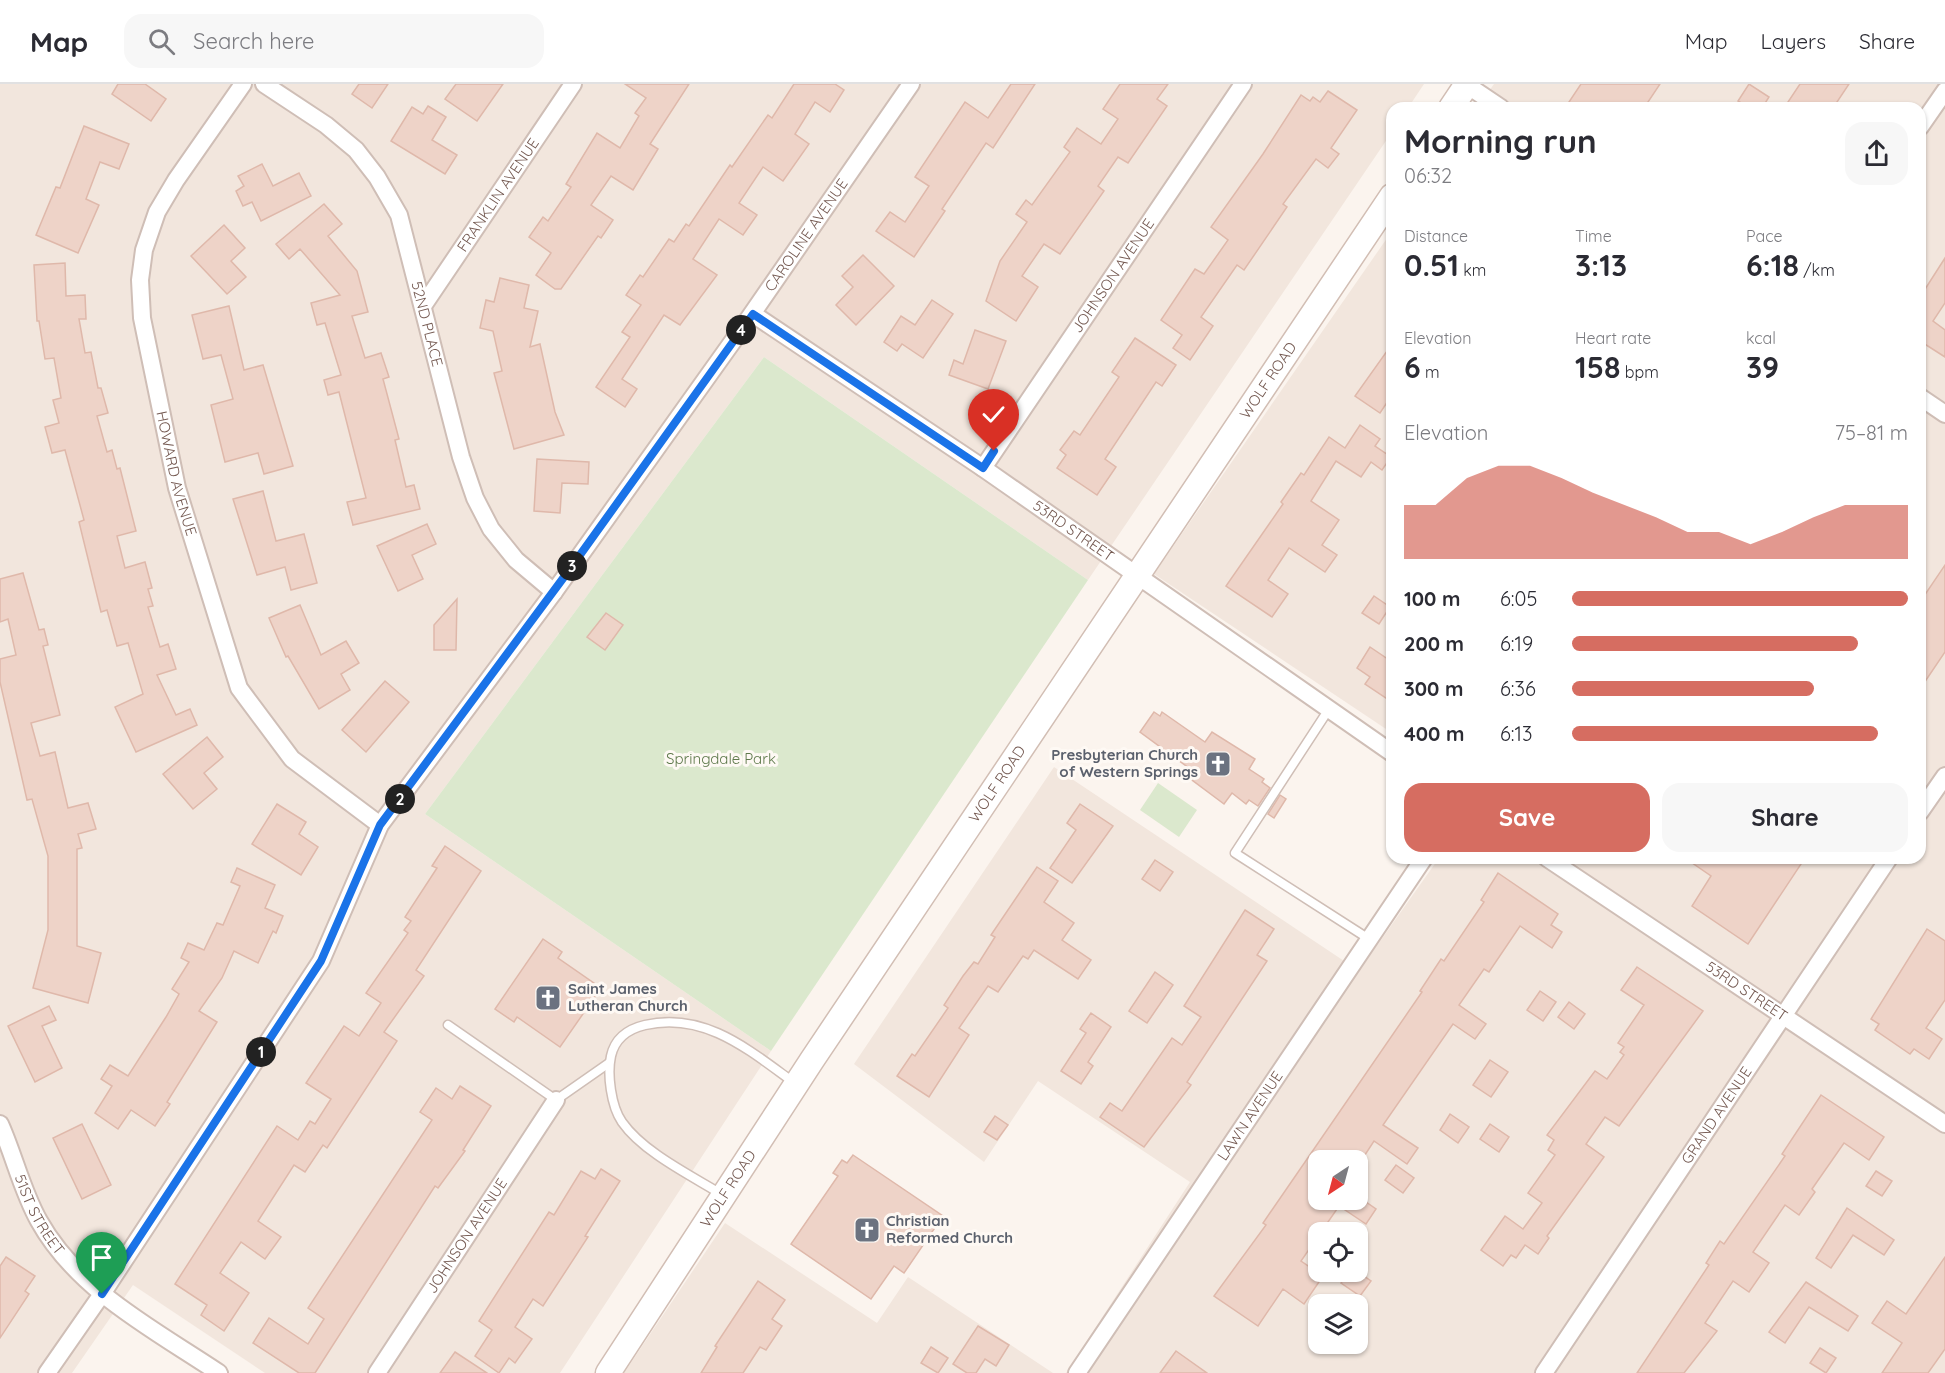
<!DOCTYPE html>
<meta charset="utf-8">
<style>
:root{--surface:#fff;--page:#f7f7f7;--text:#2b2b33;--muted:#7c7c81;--line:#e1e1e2;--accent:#d66d61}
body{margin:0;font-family:Quicksand,sans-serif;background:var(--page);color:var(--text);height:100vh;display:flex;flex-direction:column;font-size:22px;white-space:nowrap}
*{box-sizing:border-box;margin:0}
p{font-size:20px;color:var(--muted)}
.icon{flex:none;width:33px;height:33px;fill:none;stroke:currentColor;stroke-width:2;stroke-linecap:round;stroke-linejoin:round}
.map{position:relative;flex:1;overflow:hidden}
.sheet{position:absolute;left:1386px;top:18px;width:540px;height:762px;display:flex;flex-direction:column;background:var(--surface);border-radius:18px;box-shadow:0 2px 4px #0004}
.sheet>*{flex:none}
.needle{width:39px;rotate:216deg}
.tools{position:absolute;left:1308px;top:1066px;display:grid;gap:12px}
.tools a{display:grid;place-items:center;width:60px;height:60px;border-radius:12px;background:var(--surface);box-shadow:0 2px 4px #0004;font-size:30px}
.pin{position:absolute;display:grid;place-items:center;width:51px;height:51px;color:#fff;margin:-62px -26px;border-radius:50% 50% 50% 0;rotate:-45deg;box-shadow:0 0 6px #0007}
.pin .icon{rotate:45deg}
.km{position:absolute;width:30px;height:30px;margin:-15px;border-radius:50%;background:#222;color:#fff;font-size:16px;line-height:30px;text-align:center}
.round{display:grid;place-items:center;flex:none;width:63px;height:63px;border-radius:18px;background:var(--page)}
.summary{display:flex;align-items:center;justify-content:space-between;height:102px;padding:0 18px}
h1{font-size:33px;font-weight:700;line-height:45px}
.metrics{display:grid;grid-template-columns:repeat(3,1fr);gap:9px;height:102px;padding:6px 18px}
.metrics div{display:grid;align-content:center}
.metrics b{font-size:30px;font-weight:700}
.metrics small{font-size:16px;font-weight:400}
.metrics p{font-size:16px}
.chart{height:168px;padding:12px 18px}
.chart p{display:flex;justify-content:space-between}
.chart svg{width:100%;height:108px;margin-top:6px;fill:var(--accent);opacity:.7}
.cta{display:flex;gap:12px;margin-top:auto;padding:12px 18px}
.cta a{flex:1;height:69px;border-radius:18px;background:var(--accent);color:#fff;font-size:24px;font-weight:700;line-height:69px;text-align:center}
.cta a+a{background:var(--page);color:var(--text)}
ul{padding:0 18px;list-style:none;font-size:20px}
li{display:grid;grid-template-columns:96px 72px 1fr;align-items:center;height:45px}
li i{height:15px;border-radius:8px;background:var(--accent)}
header{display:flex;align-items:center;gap:36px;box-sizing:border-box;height:84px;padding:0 30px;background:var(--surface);border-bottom:2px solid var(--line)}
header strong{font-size:28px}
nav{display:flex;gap:33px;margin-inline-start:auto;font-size:21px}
.search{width:420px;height:54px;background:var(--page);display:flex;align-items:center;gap:15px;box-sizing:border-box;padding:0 21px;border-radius:18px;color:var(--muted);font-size:22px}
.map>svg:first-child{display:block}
.residential{fill:#f2e6dd;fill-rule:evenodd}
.green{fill:#dbe8cd}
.building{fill:#eed3c8;stroke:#dfb8aa;stroke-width:1.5}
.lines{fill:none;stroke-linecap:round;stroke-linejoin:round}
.lane-casing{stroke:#cfbeb6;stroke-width:11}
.street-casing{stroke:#cfbeb6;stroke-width:20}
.secondary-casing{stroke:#d2beb4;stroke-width:27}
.lane{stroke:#fff;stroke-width:8}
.street{stroke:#fff;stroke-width:16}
.secondary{stroke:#fff;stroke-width:24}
.route-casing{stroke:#fff;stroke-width:12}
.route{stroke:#1a73e8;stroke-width:8}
.labels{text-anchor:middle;stroke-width:6;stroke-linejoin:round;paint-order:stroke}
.street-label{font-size:15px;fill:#755a52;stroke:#fef9f4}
.worship-label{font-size:15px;font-weight:bold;fill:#5b616d;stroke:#fef9f4;text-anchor:start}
.park-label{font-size:15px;fill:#5e794b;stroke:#fef9f4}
</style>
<header>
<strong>Map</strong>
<div class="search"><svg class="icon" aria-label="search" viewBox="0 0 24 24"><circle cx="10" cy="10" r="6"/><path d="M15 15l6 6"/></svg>Search here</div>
<nav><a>Map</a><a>Layers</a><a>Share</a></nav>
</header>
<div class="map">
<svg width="1945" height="1289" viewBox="0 0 1945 1289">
<rect width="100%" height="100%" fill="#fbf4ee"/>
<g class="residential">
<polygon points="0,0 1424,0 1408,24 1392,24 1392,48 1088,496 764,273 425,730 771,967 560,1289 265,1289 133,1201 72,1289 0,1289"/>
<path d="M1494,0H1945V1289H1066L1190,1098L1038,997L984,1078L854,980L1054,683L1359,887L1439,774H1920V24H1477ZM1318,1077H1358V1116H1318ZM1318,1149H1358V1188H1318ZM1318,1221H1358V1260H1318Z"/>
<polygon points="1392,147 1392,649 1154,490"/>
<polygon points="725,1139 877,1239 908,1193 1053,1289 624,1289"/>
</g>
<g class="green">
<polygon points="764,273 1088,496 771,967 425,730"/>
<polygon points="1158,699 1197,726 1179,753 1140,726"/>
</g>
<g class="building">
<polygon points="118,0 145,0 166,15 151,37 112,10"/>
<polygon points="359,0 388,0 372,24 352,10"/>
<polygon points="456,0 503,0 477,37 445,15"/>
<polygon points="625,0 689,0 650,60 658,65 633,106 611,92 591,121 613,136 601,154 598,152 561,205 555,205 536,191 551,169 529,153 543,133 548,137 571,103 566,100 597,49 620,64 639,32 635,29 646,14"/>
<polygon points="794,0 835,0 844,6 830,28 815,18 795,50 809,60 783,97 763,83 739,119 757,131 743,151 719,135 693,175 717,191 680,241 664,231 622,295 637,305 625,323 596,303 630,253 622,248 641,221 626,211 640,191 643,193 669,155 674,158 686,140 689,142 730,81 732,83 768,31 772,34"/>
<polygon points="1011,0 1035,0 993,64 986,59 942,125 945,127 914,173 876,147 890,128 905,138 929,102 915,93 965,18 988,34"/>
<polygon points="1120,0 1168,0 1157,15 1167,22 1128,79 1118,73 1098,102 1104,107 1060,170 1044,160 1022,192 1038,203 1016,237 986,217 1000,177 1027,138 1016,130 1026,116 1032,121 1070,68 1064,63 1077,44 1101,60 1118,35 1103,25"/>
<polygon points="1581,0 1660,0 1644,24 1565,24"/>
<polygon points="1749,0 1769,13 1762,24 1749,24 1738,17"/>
<polygon points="1800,0 1849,0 1833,24 1784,24"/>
<polygon points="1328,7 1357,26 1331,64 1339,70 1328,84 1316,75 1283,120 1287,123 1244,186 1237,181 1201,233 1213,242 1190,276 1173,264 1182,251 1161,236 1195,185 1204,190 1228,156 1211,143 1263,70 1301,11 1310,17 1313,13 1320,18"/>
<polygon points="428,22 446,33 432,56 457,71 445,90 391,57 412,23 423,30"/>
<polygon points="84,42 129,60 119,85 100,78 86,115 99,121 78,169 36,151 56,103 60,104"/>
<polygon points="262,80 273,102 299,89 311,112 261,137 252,118 243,122 236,107 244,102 238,92"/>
<polygon points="324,120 342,140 328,152 357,187 368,228 352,232 365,274 381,269 389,293 383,295 399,355 395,356 406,403 414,401 420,425 353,441 347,418 366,414 339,308 328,311 324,296 341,291 325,239 317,241 311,219 340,211 300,165 289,175 276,160"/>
<polygon points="224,141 245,164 231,177 246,193 227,210 191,172"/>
<polygon points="863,171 894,202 856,241 836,221 853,203 842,192"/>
<polygon points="1945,174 1945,219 1933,237 1945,246 1945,273 1920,257 1920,213"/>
<polygon points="65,179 66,212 85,211 86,235 79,235 85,269 91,268 98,304 101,304 108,329 97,332 107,368 112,366 117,385 120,384 136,447 117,452 125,484 145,478 152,504 148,505 153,522 148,523 160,563 168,560 176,585 157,591 176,631 190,625 197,641 136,668 115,623 143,610 128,559 117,562 107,526 101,528 79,438 84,436 65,366 52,369 45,343 59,339 53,316 61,314 54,274 45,275 39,237 37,237 34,181"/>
<polygon points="500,194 529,201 524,224 538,227 530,263 540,260 555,328 564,351 514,365 494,289 502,287 493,247 480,244 486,216 494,218"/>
<polygon points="932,216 953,230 923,274 902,260 897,267 884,258 901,232 915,241"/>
<polygon points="229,222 244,286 263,281 293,382 264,390 258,369 225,378 211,321 233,315 221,271 203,275 192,231"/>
<polygon points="975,246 1006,257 988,305 949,291 954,276 963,280"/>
<polygon points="1135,254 1176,281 1162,302 1156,298 1105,375 1116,383 1097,411 1057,384 1066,371 1060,366 1074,347 1080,351 1119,293 1112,288"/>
<polygon points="1392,260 1392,311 1380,329 1355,312"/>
<polygon points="1360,341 1380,355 1375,362 1391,373 1382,386 1371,378 1361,393 1336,377 1311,417 1339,436 1322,461 1337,471 1325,488 1289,464 1268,496 1288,510 1272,533 1226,502 1283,420 1281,418 1301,389 1304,391 1329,353 1345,364"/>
<polygon points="537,375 589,378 588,400 562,399 560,429 534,427"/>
<polygon points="263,407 276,457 304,450 317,499 291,506 285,483 257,491 233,415"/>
<polygon points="427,440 436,460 412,471 423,495 398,507 377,462"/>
<polygon points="1945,481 1945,568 1920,605 1920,518"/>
<polygon points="23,489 39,546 44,545 48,561 43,562 60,631 31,639 40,672 55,668 68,724 88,719 96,745 78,750 82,764 77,765 77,862 101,869 88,919 33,904 48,846 48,772 32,715 27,716 0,598 0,575 16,571 8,535 0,538 0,495"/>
<polygon points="1374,512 1390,523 1379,540 1362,529"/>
<polygon points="457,515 456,566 434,566 434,541"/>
<polygon points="300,521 321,571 346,557 359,579 341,590 350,606 319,625 288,572 286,573 269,534"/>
<polygon points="606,529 623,541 605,566 587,553"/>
<polygon points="1370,563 1392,578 1392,618 1365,600 1370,593 1357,584"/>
<polygon points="385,597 409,618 366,668 342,646"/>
<polygon points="1154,628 1160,632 1162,628 1205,658 1212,648 1255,675 1249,685 1264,695 1262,698 1270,704 1258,722 1249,716 1246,720 1232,709 1224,720 1192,696 1197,690 1140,648"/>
<polygon points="207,653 223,673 204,689 217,705 193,725 163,690"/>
<polygon points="1280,711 1286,715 1274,734 1268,730"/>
<polygon points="277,720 306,738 299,750 318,763 301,791 252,760"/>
<polygon points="1080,720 1113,742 1072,799 1050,784 1076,746 1067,739"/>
<polygon points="445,762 481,787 416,886 424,892 384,948 397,957 327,1064 323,1061 305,1088 294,1081 258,1137 281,1153 265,1175 241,1158 220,1189 249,1209 224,1247 201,1231 207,1221 175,1200 277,1042 298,1056 310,1037 315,1040 331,1015 306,999 344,942 359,952 381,919 366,909 408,849 404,846 411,837 405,833 437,784 432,782"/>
<polygon points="1685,774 1805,774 1748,860 1692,822 1711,792"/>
<polygon points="1155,776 1173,788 1160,807 1142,795"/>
<polygon points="1037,783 1058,797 1044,818 1074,839 1062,856 1091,876 1078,895 1034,866 1028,875 1023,872 998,908 988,902 959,944 969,951 929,1013 897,992 912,970 915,972 948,924 944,921 963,892 974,878 978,880 995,853 991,851"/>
<polygon points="237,784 275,801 265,824 283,832 276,849 273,847 258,879 234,867 222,894 199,927 217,938 167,1018 170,1020 155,1042 131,1026 118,1045 95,1029 112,1002 101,995 110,981 128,992 166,933 179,910 172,905 189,878 181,874 188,859 204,866 217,839 223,841 240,802 231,798"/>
<polygon points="1498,789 1558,830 1551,841 1562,848 1552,864 1520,842 1489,888 1484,885 1459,921 1486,940 1475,955 1453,940 1383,1041 1418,1064 1407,1080 1374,1057 1361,1077 1318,1077 1318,1116 1363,1116 1376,1125 1366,1140 1339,1122 1301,1177 1323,1192 1304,1220 1283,1205 1258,1242 1214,1212 1266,1141 1263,1139 1422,908 1420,907 1441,875 1444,877 1484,818 1481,816"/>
<polygon points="1245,826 1274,845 1257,871 1267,877 1187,998 1191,1001 1144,1063 1100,1033 1110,1019 1122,1027 1172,954 1182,961 1201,933 1184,922"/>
<polygon points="1927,845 1945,857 1945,916 1926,944 1942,955 1929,975 1914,965 1910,970 1875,946 1879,940 1871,935"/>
<polygon points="543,855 562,868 558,874 601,904 560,963 517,933 514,938 495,925"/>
<polygon points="1637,883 1703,927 1619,1042 1605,1033 1586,1060 1604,1073 1547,1152 1549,1154 1538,1170 1525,1161 1516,1174 1511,1171 1503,1182 1481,1166 1505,1132 1523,1145 1542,1119 1528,1109 1555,1071 1548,1066 1554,1056 1547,1051 1595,987 1607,995 1624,971 1620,968 1624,963 1618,959 1644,921 1621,906"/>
<polygon points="1155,888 1173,901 1147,939 1129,927"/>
<polygon points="1540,907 1556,918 1543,937 1527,926"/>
<polygon points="1569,918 1585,930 1574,945 1558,933"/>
<polygon points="49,922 56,936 42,942 62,984 35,998 8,942"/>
<polygon points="1091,929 1111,943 1088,978 1093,982 1081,1000 1061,987 1086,949 1080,945"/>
<polygon points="1490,976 1508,988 1491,1013 1473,1001"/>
<polygon points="460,1002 491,1022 463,1066 465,1067 438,1104 435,1102 315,1289 299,1289 253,1259 269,1234 308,1260 324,1235 308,1224 432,1036 420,1028 436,1004 452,1015"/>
<polygon points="1821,1011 1884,1053 1869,1076 1844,1059 1812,1105 1815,1108 1799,1131 1785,1121 1753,1168 1769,1179 1749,1208 1733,1197 1705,1239 1717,1247 1684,1289 1637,1289 1709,1181 1706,1179 1720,1157 1724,1160 1785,1072 1782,1070"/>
<polygon points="1450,1030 1469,1043 1458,1059 1440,1046"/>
<polygon points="995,1032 1008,1041 997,1056 984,1048"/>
<polygon points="82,1040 111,1101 82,1115 53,1054"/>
<polygon points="1490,1040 1509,1053 1499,1068 1480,1055"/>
<polygon points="853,1071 943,1132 904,1189 894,1182 871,1215 791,1160 838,1092 833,1089 842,1076 847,1079"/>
<polygon points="1396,1081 1414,1094 1403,1109 1385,1096"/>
<polygon points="601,1085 620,1097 585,1152 588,1153 543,1222 533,1215 515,1243 532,1255 515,1279 509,1274 499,1289 475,1272 492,1246 479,1237 549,1128 554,1131 581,1087 595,1095"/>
<polygon points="1876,1087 1892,1097 1882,1112 1866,1102"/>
<polygon points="1847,1124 1894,1156 1884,1171 1853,1151 1831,1184 1816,1174"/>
<polygon points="6,1173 35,1192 25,1207 29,1210 0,1254 0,1182"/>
<polygon points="1945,1173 1945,1265 1928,1289 1882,1289 1902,1259 1872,1239 1887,1217 1906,1230"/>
<polygon points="1349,1188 1358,1188 1371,1197 1360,1212 1341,1199"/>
<polygon points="758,1197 785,1216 772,1235 782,1242 766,1266 760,1263 743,1289 701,1289 717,1263 715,1262"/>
<polygon points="1806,1198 1858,1232 1848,1247 1809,1223 1785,1259 1769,1248"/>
<polygon points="978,1242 1009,1261 996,1282 985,1275 976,1289 967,1289 953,1280"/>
<polygon points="931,1263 948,1274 938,1289 921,1279"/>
<polygon points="1820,1264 1836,1274 1826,1289 1810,1279"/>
<polygon points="1176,1267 1207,1289 1160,1289"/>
<polygon points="455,1268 487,1289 440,1289"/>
</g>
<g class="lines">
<g class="lane-casing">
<g id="lane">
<polyline points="1329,625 1235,769 1369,855"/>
<polyline points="448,941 556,1016 609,979"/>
<path d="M721,1110C690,1091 643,1068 622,1038C611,1022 607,990 611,972C615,954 628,945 645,941C705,927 750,967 796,1000"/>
</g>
</g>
<g class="street-casing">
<g id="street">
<path id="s1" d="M243,0L176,96L157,128L144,166L140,196L142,234L177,404L239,604L292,675L380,741"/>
<path id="s2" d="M264,0L326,41L356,66L377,93L399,131L461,373L475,414L491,445L516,476L554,508"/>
<polyline points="1467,1 1501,24"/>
<polyline points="1920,43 1945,7"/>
<path id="s3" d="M423,222L573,0"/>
<path id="s4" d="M753,230L983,384L1392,669"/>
<polyline points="1920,313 1945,330"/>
<path id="s5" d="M983,384L1243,0"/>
<polyline points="1920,728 1945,692"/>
<path id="s6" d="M1547,774L1945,1040"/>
<path id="s7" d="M0,1040C14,1071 22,1107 39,1137C78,1207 155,1246 219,1289"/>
<path id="s8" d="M47,1289L102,1210L321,877L380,741L554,508L738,250L911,0"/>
<path id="s9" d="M377,1289L556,1016"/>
<path id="s10" d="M1077,1289L1424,774"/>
<path id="s11" d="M1544,1289L1889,774"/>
</g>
</g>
<g class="secondary-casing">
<g id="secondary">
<polyline points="1451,24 1467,0"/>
<path id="s12" d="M608,1289L812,976L1392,112"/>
</g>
</g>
<use href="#lane" class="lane"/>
<use href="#street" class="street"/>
<use href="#secondary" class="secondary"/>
</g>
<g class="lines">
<g class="route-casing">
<polyline id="route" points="102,1210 321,877 380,741 567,489 753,230 983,384 994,367"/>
</g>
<use href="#route" class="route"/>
</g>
<defs>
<g id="church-square" transform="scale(1.35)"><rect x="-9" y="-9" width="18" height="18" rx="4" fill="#6b7280" stroke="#fef9f4"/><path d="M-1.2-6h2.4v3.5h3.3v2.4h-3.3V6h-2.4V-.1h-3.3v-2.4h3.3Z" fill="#fff"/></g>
</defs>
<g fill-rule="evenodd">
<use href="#church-square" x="1218" y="680"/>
<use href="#church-square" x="548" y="914"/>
<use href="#church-square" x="867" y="1146"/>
</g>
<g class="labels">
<g class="street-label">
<text dy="5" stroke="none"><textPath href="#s3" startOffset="134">FRANKLIN AVENUE</textPath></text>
<text dy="5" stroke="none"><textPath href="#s8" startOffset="1371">CAROLINE AVENUE</textPath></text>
<text dy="5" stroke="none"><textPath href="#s5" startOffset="232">JOHNSON AVENUE</textPath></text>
<text dy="5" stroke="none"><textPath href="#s2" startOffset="304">52ND PLACE</textPath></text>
<text dy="5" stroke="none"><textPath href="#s12" startOffset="1192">WOLF ROAD</textPath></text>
<text dy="5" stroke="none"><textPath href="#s1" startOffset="422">HOWARD AVENUE</textPath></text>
<text dy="5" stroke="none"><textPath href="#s4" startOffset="387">53RD STREET</textPath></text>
<text dy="5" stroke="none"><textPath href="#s12" startOffset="706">WOLF ROAD</textPath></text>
<text dy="5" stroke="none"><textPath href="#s6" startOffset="240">53RD STREET</textPath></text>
<text dy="5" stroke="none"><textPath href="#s11" startOffset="310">GRAND AVENUE</textPath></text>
<text dy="5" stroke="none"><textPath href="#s10" startOffset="310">LAWN AVENUE</textPath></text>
<text dy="5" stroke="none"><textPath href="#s12" startOffset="220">WOLF ROAD</textPath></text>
<text dy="5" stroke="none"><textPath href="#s7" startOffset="99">51ST STREET</textPath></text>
<text dy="5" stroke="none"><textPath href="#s9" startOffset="164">JOHNSON AVENUE</textPath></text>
</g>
<g class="worship-label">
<text x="1198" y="676" text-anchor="end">Presbyterian Church<tspan x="1198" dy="17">of Western Springs</tspan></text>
<text x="568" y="910">Saint James<tspan x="568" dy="17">Lutheran Church</tspan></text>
<text x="886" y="1142">Christian<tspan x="886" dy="17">Reformed Church</tspan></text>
</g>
<g class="park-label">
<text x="721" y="680">Springdale Park</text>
</g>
</g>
</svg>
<div class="tools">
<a><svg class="needle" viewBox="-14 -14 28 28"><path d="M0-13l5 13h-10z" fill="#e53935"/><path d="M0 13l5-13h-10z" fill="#7c7c81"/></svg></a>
<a><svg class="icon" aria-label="locate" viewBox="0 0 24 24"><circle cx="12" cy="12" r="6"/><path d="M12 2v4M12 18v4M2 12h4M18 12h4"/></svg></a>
<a><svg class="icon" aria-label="layers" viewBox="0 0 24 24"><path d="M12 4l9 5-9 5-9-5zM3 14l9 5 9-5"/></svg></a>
</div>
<div class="pin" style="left:102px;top:1210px;background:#1e9e55"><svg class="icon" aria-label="arrive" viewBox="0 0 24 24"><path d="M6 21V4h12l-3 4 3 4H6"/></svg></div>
<div class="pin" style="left:994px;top:367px;background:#d93025"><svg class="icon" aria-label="check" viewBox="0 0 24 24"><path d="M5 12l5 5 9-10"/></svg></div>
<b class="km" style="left:261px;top:968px">1</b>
<b class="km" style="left:400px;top:715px">2</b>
<b class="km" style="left:572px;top:482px">3</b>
<b class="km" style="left:741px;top:246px">4</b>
<section class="sheet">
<div class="summary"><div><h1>Morning run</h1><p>06:32</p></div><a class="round"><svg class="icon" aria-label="share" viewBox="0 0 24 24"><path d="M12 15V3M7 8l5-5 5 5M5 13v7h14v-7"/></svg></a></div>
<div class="metrics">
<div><p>Distance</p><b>0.51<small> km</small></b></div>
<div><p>Time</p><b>3:13</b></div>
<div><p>Pace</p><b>6:18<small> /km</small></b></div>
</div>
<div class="metrics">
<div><p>Elevation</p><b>6<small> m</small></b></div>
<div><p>Heart rate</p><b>158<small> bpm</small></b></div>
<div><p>kcal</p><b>39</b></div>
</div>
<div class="chart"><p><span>Elevation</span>75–81 m</p>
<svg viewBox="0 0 160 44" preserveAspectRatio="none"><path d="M0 44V22L10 22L20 11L30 6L40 6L50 11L60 17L70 22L80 27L90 33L100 33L110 38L120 33L130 27L140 22L150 22L160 22V44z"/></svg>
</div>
<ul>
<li><b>100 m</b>6:05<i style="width:100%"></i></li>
<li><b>200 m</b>6:19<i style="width:85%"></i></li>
<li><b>300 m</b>6:36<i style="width:72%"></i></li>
<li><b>400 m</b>6:13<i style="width:91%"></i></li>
</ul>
<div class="cta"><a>Save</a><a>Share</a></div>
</section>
</div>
